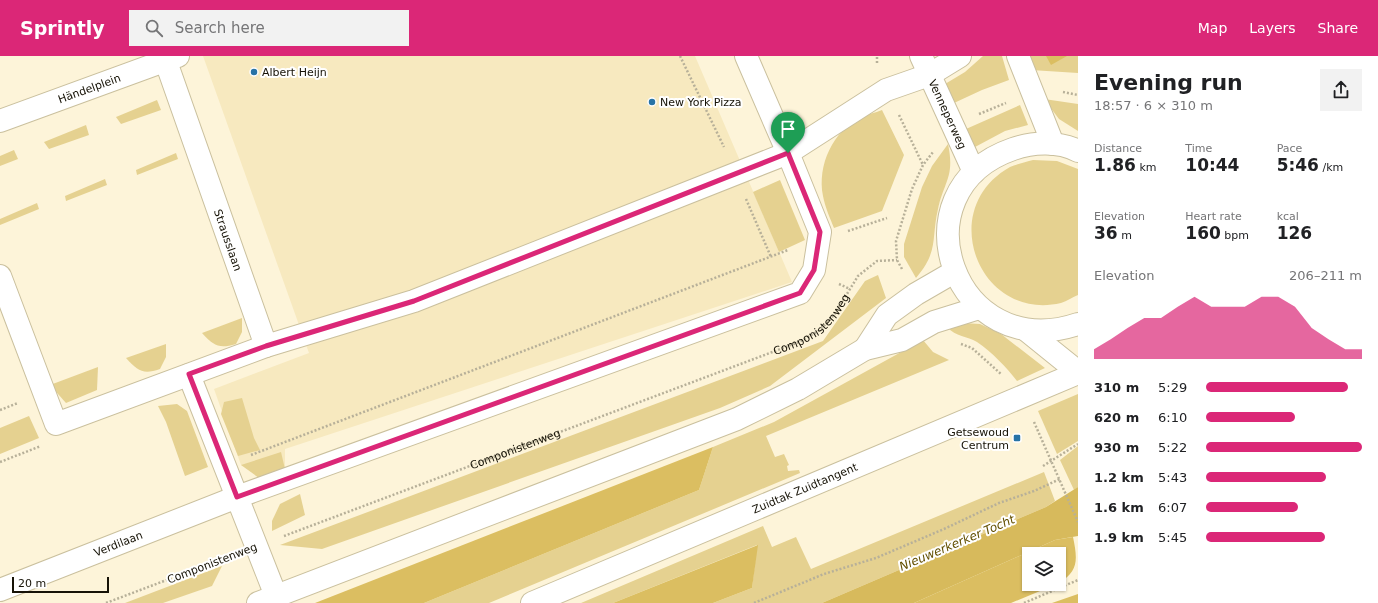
<!DOCTYPE html>
<meta charset="utf-8">
<style>
:root{--surface:#fff;--page:#f2f2f2;--text:#202124;--muted:#757577;--accent:#db2777}
body{margin:0;font-family:"DejaVu Sans",sans-serif;background:var(--page);color:var(--text);height:100vh;display:flex;flex-direction:column;font-size:15px;white-space:nowrap}
*{box-sizing:border-box;margin:0}
p{font-size:13px;color:var(--muted)}
.icon{flex:none;width:22px;height:22px;fill:none;stroke:currentColor;stroke-width:2;stroke-linecap:round;stroke-linejoin:round}
.map{position:relative;flex:1;overflow:hidden}
.drawer{display:flex;flex-direction:column;background:var(--surface);width:300px}
.drawer>*{flex:none}
.controls{position:absolute;left:1022px;top:491px;display:grid;gap:8px}
.controls a{display:grid;place-items:center;width:44px;height:44px;border-radius:0px;background:var(--surface);box-shadow:0 1px 3px #0004;font-size:20px}
.scale{position:absolute;left:12px;bottom:10px;width:97px;box-sizing:border-box;padding-left:4px;border:2px solid #161206;border-top:0;font-size:11px;line-height:14px;white-space:nowrap;color:#161206;-webkit-text-stroke:3px #fff;paint-order:stroke}
.pin{position:absolute;display:grid;place-items:center;width:34px;height:34px;color:#fff;margin:-41px -17px;border-radius:50% 50% 50% 0;rotate:-45deg;box-shadow:0 0 4px #0007}
.pin .icon{rotate:45deg}
.round{display:grid;place-items:center;flex:none;width:42px;height:42px;border-radius:0px;background:var(--page)}
.overview{display:flex;align-items:center;justify-content:space-between;height:68px;padding:0 16px}
h1{font-size:22px;font-weight:700;line-height:30px}
.metrics{display:grid;grid-template-columns:repeat(3,1fr);gap:6px;height:68px;padding:4px 16px}
.metrics div{display:grid;align-content:center}
.metrics b{font-size:17px;font-weight:700}
.metrics small{font-size:11px;font-weight:400}
.metrics p{font-size:11px}
.chart{height:112px;padding:8px 16px}
.chart p{display:flex;justify-content:space-between}
.chart svg{width:100%;height:72px;margin-top:4px;fill:var(--accent);opacity:.7}
ul{padding:0 16px;list-style:none;font-size:13px}
li{display:grid;grid-template-columns:64px 48px 1fr;align-items:center;height:30px}
li i{height:10px;border-radius:5px;background:var(--accent)}
header{display:flex;align-items:center;gap:24px;box-sizing:border-box;height:56px;padding:0 20px;background:var(--accent);color:#fff}
header strong{font-size:19px}
nav{display:flex;gap:22px;margin-inline-start:auto;font-size:14px}
.search{width:280px;height:36px;background:var(--page);display:flex;align-items:center;gap:10px;box-sizing:border-box;padding:0 14px;border-radius:0px;color:var(--muted);font-size:15px}
main{display:flex;flex:1;min-height:0}
.map>svg:first-child{display:block}
.built{fill:#f7e9bf}
.green{fill:#e5d190}
.forest{fill:#dbbe61}
.water{fill:#d7ba5c}
.lines{fill:none;stroke-linecap:round;stroke-linejoin:round}
.minor-casing{stroke:#cac09e;stroke-width:24}
.major-casing{stroke:#cac09e;stroke-width:24}
.path{stroke:#b7b099;stroke-width:2.5;stroke-dasharray:2 2;stroke-linecap:butt}
.minor{stroke:#fff;stroke-width:22}
.major{stroke:#fff;stroke-width:22}
.route-casing{stroke:#fff;stroke-width:8}
.route{stroke:#db2777;stroke-width:5}
.poi-dot{fill:#2773a6;stroke:#fff;stroke-width:1.5}
.labels{text-anchor:middle;stroke-width:4;stroke-linejoin:round;paint-order:stroke}
.poi-label{font-size:11px;fill:#161206;stroke:#fff;text-anchor:start}
.street-label{font-size:11px;fill:#161206;stroke:#fff}
.water-label{font-size:12px;font-style:italic;fill:#624f00;stroke:#fff}
</style>
<header>
<strong>Sprintly</strong>
<div class="search"><svg class="icon" aria-label="search" viewBox="0 0 24 24"><circle cx="10" cy="10" r="6"/><path d="M15 15l6 6"/></svg>Search here</div>
<nav><a>Map</a><a>Layers</a><a>Share</a></nav>
</header>
<main>
<div class="map">
<svg width="1078" height="547" viewBox="0 0 1078 547">
<rect width="100%" height="100%" fill="#fdf4d9"/>
<polygon class="built" points="203,0 695,0 792,226 285,393 285,413 256,415 241,409 214,333 309,297"/>
<g class="green">
<polygon points="983,0 1002,0 1009,24 982,34 954,47 945,28 965,16"/>
<polygon points="1025,0 1078,0 1078,17 1031,14"/>
<polygon points="1044,43 1078,48 1078,75 1059,63"/>
<polygon points="157,44 161,54 121,68 116,61"/>
<polygon points="1020,49 1028,69 1005,75 975,91 966,73"/>
<path d="M882,54L904,99L882,155L834,172C830,162 825,151 823,140C817,109 833,75 861,61C868,58 875,57 882,54Z"/>
<polygon points="86,69 89,79 49,93 44,86"/>
<path d="M948,88C955,121 944,125 938,153C931,183 939,195 916,222L904,201V188L922,131L932,110Z"/>
<polygon points="14,94 18,103 0,110 0,100"/>
<polygon points="176,97 178,103 137,119 136,114"/>
<path d="M1033,104L1057,105L1078,113V239C1073,241 1067,245 1061,247C979,266 935,153 1010,111C1017,108 1026,106 1033,104Z"/>
<polygon points="105,123 107,129 66,145 65,140"/>
<polygon points="780,124 805,184 779,196 753,136"/>
<polygon points="37,147 39,153 0,169 0,163"/>
<polygon points="878,219 886,242 770,330 720,352 322,493 280,489 823,285 865,225"/>
<path d="M242,262V276L236,288C219,293 214,290 202,277Z"/>
<path d="M963,267L980,268L1001,278L1045,312L1017,325C1007,312 992,296 977,286C967,280 956,281 947,271Z"/>
<polygon points="923,284 933,296 949,304 766,380 775,401 784,398 789,409 787,410 788,415 799,414 800,417 489,547 424,547 699,434 713,391 774,366"/>
<path d="M166,288V301L160,313C143,319 138,315 126,302Z"/>
<polygon points="98,311 97,334 66,347 50,329"/>
<polygon points="1078,338 1078,385 1057,398 1038,355"/>
<polygon points="242,342 254,382 260,394 238,400 221,358 224,346"/>
<polygon points="177,348 187,355 208,411 185,420 166,366 158,350"/>
<polygon points="29,360 39,382 0,398 0,372"/>
<polygon points="1078,390 1078,431 1074,434 1060,404"/>
<polygon points="281,396 285,413 259,422 241,409"/>
<polygon points="1044,416 1055,445 1046,451 822,547 713,547 752,532 757,489 613,547 581,547 763,470 772,491 796,481 811,513"/>
<polygon points="300,438 305,459 272,475 272,465 280,448"/>
<polygon points="222,510 212,530 163,547 125,547"/>
</g>
<g class="forest">
<polygon points="1046,0 1067,0 1051,9"/>
<polygon points="713,391 699,434 424,547 315,547"/>
<path d="M1073,481C1078,505 1078,515 1059,527V498H1029V528H1057L1011,547H914L1055,484Z"/>
<polygon points="758,489 752,532 713,547 613,547"/>
<polygon points="1078,538 1078,547 1052,547"/>
</g>
<polygon class="water" points="1078,431 1078,480 1055,484 914,547 822,547 1046,451"/>
<g class="lines">
<g class="minor-casing">
<g id="minor">
<path id="s2" d="M921,0L974,116"/>
<polyline points="1018,0 1053,88"/>
<path id="s3" d="M0,65L178,0"/>
<polyline points="0,220 56,368 266,290 164,0"/>
<polyline points="1026,274 1078,316"/>
<polyline points="266,290 414,245 788,97 886,34 929,19 960,0"/>
<polyline points="189,319 276,540"/>
<path id="s4" d="M0,534L237,441L800,237L814,214L820,176L788,97L746,0"/>
<path id="s5" d="M532,547L1078,317"/>
</g>
</g>
<g class="major-casing">
<g id="major">
<path d="M1078,95C1059,85 1033,86 1013,93C892,135 955,310 1078,268"/>
<polyline points="865,293 887,259 916,238 954,216"/>
<polyline points="258,547 737,363 798,333 865,293 902,284 934,266 979,252"/>
</g>
</g>
<g class="path">
<polyline points="680,0 724,91"/>
<polyline points="877,7 877,0"/>
<polyline points="1063,36 1078,39"/>
<polyline points="979,58 1006,47"/>
<polyline points="899,59 923,109"/>
<polyline points="746,143 771,201"/>
<polyline points="848,175 887,162"/>
<polyline points="902,213 897,204 896,185 912,133 923,109 933,96"/>
<polyline points="839,228 850,233"/>
<polyline points="961,288 972,292 1001,318"/>
<polyline points="0,354 18,347"/>
<polyline points="1034,366 1078,466"/>
<polyline points="251,399 788,194"/>
<polyline points="0,406 41,390"/>
<polyline points="1043,410 1078,388"/>
<path id="s1" d="M284,480L799,286L820,274L834,259L858,220L877,205L897,204"/>
<polyline points="106,547 230,500"/>
<polyline points="754,547 824,518 876,502 944,473 999,447 1034,435 1060,423"/>
<polyline points="1024,547 1078,524"/>
</g>
<use href="#minor" class="minor"/>
<use href="#major" class="major"/>
</g>
<g class="lines">
<g class="route-casing">
<polygon id="route" points="788,97 820,176 814,214 800,237 237,441 189,318 266,290 414,245"/>
</g>
<use href="#route" class="route"/>
</g>
<g class="poi-dot">
<circle cx="254" cy="16" r="4"/>
<circle cx="652" cy="46" r="4"/>
<rect x="1013" y="378" width="8" height="8" rx="2"/>
</g>
<g class="labels">
<g class="poi-label">
<text x="262" y="20">Albert Heijn</text>
<text x="660" y="50">New York Pizza</text>
<text x="1009" y="380" text-anchor="end">Getsewoud<tspan x="1009" dy="13">Centrum</tspan></text>
</g>
<g class="street-label">
<text dy="4" stroke="none"><textPath href="#s3" startOffset="95">Händelplein</textPath></text>
<text dy="4" stroke="none"><textPath href="#s2" startOffset="64">Venneperweg</textPath></text>
<text transform="translate(228 184) rotate(71)" y="4">Strausslaan</text>
<text dy="4" stroke="none"><textPath href="#s1" startOffset="571">Componistenweg</textPath></text>
<text dy="4" stroke="none"><textPath href="#s1" startOffset="247">Componistenweg</textPath></text>
<text dy="4" stroke="none"><textPath href="#s5" startOffset="296">Zuidtak Zuidtangent</textPath></text>
<text dy="4" stroke="none"><textPath href="#s4" startOffset="127">Verdilaan</textPath></text>
<text transform="translate(212 507) rotate(-21)" y="4">Componistenweg</text>
</g>
<g class="water-label">
<text transform="translate(957 487) rotate(-23)" y="4">Nieuwerkerker Tocht</text>
</g>
</g>
</svg>
<div class="controls">
<a><svg class="icon" aria-label="layers" viewBox="0 0 24 24"><path d="M12 4l9 5-9 5-9-5zM3 14l9 5 9-5"/></svg></a>
</div>
<div class="scale">20 m</div>
<div class="pin" style="left:788px;top:97px;background:#1e9e55"><svg class="icon" aria-label="arrive" viewBox="0 0 24 24"><path d="M6 21V4h12l-3 4 3 4H6"/></svg></div>
</div>
<section class="drawer">
<div class="overview"><div><h1>Evening run</h1><p>18:57 · 6 × 310 m</p></div><a class="round"><svg class="icon" aria-label="share" viewBox="0 0 24 24"><path d="M12 15V3M7 8l5-5 5 5M5 13v7h14v-7"/></svg></a></div>
<div class="metrics">
<div><p>Distance</p><b>1.86<small> km</small></b></div>
<div><p>Time</p><b>10:44</b></div>
<div><p>Pace</p><b>5:46<small> /km</small></b></div>
</div>
<div class="metrics">
<div><p>Elevation</p><b>36<small> m</small></b></div>
<div><p>Heart rate</p><b>160<small> bpm</small></b></div>
<div><p>kcal</p><b>126</b></div>
</div>
<div class="chart"><p><span>Elevation</span>206–211 m</p>
<svg viewBox="0 0 160 44" preserveAspectRatio="none"><path d="M0 44V38L10 32L20 25L30 19L40 19L50 12L60 6L70 12L80 12L90 12L100 6L110 6L120 12L130 25L140 32L150 38L160 38V44z"/></svg>
</div>
<ul>
<li><b>310 m</b>5:29<i style="width:91%"></i></li>
<li><b>620 m</b>6:10<i style="width:57%"></i></li>
<li><b>930 m</b>5:22<i style="width:100%"></i></li>
<li><b>1.2 km</b>5:43<i style="width:77%"></i></li>
<li><b>1.6 km</b>6:07<i style="width:59%"></i></li>
<li><b>1.9 km</b>5:45<i style="width:76%"></i></li>
</ul>
</section>
</main>
